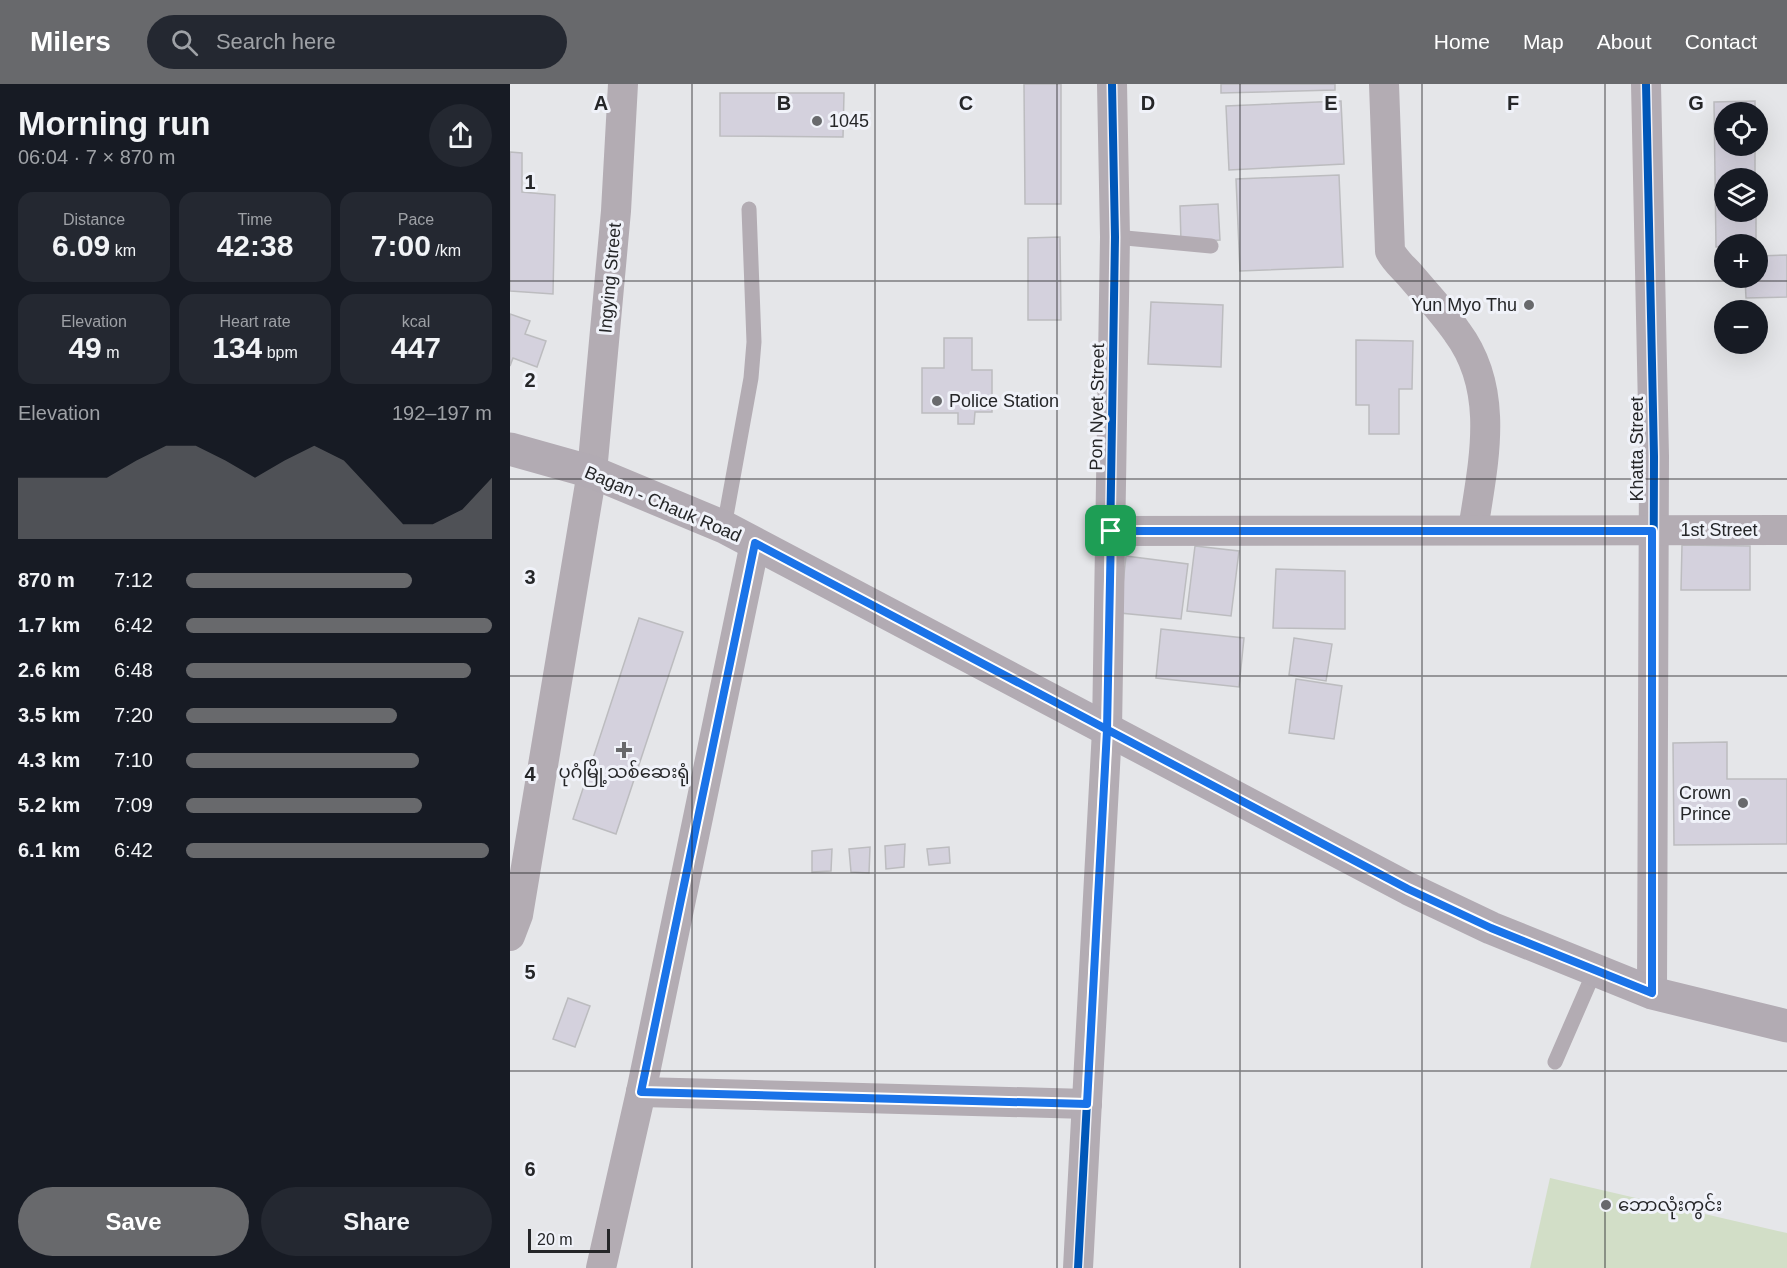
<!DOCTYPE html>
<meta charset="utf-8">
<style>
:root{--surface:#171b24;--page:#242831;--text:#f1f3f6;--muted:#9ea1a6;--accent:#68696c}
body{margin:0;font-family:Arial,"Noto Sans Myanmar",sans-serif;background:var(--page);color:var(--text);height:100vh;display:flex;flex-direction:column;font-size:22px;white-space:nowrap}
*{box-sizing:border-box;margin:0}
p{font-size:20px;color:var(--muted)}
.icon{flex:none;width:33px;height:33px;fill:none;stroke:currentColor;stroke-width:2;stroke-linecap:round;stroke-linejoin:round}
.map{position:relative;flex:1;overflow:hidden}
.sheet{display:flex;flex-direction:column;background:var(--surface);width:510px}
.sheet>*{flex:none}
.tools{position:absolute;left:1204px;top:18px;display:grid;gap:12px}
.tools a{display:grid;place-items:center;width:54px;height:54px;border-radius:50%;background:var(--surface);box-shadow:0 6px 24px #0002;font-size:30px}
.scale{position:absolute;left:18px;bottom:15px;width:82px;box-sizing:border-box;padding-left:6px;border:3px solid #252628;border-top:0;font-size:16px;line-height:21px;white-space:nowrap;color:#252628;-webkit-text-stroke:4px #f0f2f9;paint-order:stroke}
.pin{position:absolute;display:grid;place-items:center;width:51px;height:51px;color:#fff;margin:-26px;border-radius:12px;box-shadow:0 3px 9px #0006}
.round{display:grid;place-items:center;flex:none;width:63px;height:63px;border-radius:32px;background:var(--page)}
.head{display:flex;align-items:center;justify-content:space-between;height:102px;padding:0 18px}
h1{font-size:33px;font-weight:700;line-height:45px}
.figures{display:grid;grid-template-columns:repeat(3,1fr);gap:9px;height:102px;padding:6px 18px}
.figures div{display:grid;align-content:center;border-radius:15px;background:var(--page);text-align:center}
.figures b{font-size:30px;font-weight:700}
.figures small{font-size:16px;font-weight:400}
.figures p{font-size:16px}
.chart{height:168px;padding:12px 18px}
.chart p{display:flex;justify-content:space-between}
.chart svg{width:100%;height:108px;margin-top:6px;fill:var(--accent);opacity:.7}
.cta{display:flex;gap:12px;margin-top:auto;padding:12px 18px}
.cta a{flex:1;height:69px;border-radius:36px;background:var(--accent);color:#fff;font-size:24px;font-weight:700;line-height:69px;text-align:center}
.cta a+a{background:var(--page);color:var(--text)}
ul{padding:0 18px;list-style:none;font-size:20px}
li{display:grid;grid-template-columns:96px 72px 1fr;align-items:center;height:45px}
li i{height:15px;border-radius:8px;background:var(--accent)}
header{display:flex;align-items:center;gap:36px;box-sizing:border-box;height:84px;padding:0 30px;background:var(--accent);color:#fff}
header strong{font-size:28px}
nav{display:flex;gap:33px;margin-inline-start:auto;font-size:21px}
.search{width:420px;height:54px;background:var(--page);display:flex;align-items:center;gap:15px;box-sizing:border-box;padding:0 21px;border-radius:33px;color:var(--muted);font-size:22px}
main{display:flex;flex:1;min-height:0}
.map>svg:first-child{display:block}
.green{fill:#d2dec7}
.building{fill:#d4d1dd;stroke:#bcbcbf;stroke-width:1.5}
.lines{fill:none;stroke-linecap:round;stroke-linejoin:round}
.service{stroke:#b3acb3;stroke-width:15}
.minor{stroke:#b3acb3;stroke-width:30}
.secondary{stroke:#b2abb3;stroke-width:33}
.cycleway-casing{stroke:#f0f2f9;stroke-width:11}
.cycleway{stroke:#0057b8;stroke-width:8}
.route-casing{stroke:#fff;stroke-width:12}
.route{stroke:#1a73e8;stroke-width:8}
.grid{fill:none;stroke:#252628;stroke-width:1.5;stroke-opacity:0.55}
.poi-dot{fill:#68696c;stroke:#f0f2f9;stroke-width:2}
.labels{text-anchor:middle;stroke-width:6;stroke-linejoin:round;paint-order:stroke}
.poi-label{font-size:18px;fill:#252628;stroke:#f0f2f9;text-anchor:start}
.street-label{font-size:18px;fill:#252628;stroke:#f0f2f9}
.grid-label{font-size:20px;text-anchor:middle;font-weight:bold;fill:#252628;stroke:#f0f2f9;stroke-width:6;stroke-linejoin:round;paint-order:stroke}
</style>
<header>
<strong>Milers</strong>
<div class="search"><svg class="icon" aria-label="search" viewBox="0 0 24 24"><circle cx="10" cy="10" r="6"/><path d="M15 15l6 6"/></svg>Search here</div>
<nav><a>Home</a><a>Map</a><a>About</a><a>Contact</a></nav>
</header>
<main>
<section class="sheet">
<div class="head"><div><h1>Morning run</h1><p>06:04 · 7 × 870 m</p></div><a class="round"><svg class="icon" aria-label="share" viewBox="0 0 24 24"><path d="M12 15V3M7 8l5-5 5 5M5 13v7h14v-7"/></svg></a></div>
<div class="figures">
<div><p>Distance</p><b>6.09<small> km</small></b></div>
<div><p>Time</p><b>42:38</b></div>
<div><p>Pace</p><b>7:00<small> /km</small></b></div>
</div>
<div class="figures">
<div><p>Elevation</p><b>49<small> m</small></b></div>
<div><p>Heart rate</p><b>134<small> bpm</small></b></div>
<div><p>kcal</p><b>447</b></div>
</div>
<div class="chart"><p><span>Elevation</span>192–197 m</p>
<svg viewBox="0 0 160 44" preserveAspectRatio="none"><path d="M0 44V19L10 19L20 19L30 19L40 12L50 6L60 6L70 12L80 19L90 12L100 6L110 12L120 25L130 38L140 38L150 32L160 19V44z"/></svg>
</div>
<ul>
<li><b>870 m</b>7:12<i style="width:74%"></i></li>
<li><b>1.7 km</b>6:42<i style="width:100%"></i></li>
<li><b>2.6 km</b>6:48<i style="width:93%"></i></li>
<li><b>3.5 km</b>7:20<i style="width:69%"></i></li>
<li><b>4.3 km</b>7:10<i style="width:76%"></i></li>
<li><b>5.2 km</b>7:09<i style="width:77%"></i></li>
<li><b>6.1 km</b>6:42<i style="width:99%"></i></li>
</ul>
<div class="cta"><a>Save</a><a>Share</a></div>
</section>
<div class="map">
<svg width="1277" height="1184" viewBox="0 0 1277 1184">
<rect width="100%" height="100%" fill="#e5e6e9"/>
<polygon class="green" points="1040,1094 1277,1149 1277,1184 1020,1184"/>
<g class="building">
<polygon points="514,0 551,0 551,120 515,120"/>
<polygon points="711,0 825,0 825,6 711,9"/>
<polygon points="210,9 334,9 333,53 210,52"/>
<polygon points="831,17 834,80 719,86 716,22"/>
<polygon points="1245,17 1245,28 1215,28 1215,62 1245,62 1245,94 1215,94 1215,128 1246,128 1246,160 1206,163 1204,18"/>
<polygon points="0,68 12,69 12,108 45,111 43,210 0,207"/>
<polygon points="829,91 833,183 730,187 726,95"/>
<polygon points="708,120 710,156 671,158 670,122"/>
<polygon points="550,153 551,236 518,236 518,154"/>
<polygon points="1277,171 1277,213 1236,214 1235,194 1248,194 1248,172"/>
<polygon points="641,218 713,221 711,283 638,280"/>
<polygon points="0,230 20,237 15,250 36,257 27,283 3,274 0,282"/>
<polygon points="434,254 462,254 462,286 482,286 482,328 465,328 464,340 448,340 448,329 412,329 412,284 434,284"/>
<polygon points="846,256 903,257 902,305 889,305 889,350 859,350 859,321 846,321"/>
<polygon points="1172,461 1240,462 1240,506 1171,506"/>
<polygon points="685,462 729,467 721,532 677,527"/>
<polygon points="616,472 678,480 671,535 610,529"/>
<polygon points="766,485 835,487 835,545 763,544"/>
<polygon points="129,534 173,548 106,750 63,735"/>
<polygon points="651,545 734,554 729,603 646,594"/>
<polygon points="784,554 822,560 816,597 779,591"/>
<polygon points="786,595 832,602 824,655 779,649"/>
<polygon points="1217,658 1217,695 1277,695 1277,760 1164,761 1163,659"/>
<polygon points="395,760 394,783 376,785 375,762"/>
<polygon points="360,763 359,789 341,788 339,765"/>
<polygon points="439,763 440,779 419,781 417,765"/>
<polygon points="322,765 321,787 302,788 302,767"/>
<polygon points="58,914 80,922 65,963 43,955"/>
</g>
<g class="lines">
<g class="service">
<polyline points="605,153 701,162"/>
<polyline points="214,443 241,294 244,258 239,125"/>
<polyline points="1045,978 1085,886"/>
</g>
<g class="minor">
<path d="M874,0L880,167C886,178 893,183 900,191C916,210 933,228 947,248C991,307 973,379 963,446"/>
<polyline points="1136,0 1144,372 1142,909"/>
<polyline points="601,447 1277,446"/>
<polyline points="0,852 8,831 82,388 106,127 113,0"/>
<polyline points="131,1008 577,1020"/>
<polyline points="91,1184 131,1008 245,459"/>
<polyline points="568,1184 597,646 605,153 602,0"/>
</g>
<polyline class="secondary" points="0,365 82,388 214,443 899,805 981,844 1142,909 1277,942"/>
<g class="cycleway-casing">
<g id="cycleway">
<polyline points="1136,0 1144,372 1142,909"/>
<polyline points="568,1184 597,646 605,153 602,0"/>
</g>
</g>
<use href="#cycleway" class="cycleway"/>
</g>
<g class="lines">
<g class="route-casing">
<polyline id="route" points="601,447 597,646 577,1020 131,1008 245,459 898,805 981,844 1142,909 1142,447 601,447"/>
</g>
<use href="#route" class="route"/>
</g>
<path class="grid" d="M182,0V1184M365,0V1184M547,0V1184M730,0V1184M912,0V1184M1095,0V1184M0,197H1277M0,395H1277M0,592H1277M0,789H1277M0,987H1277"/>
<g class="poi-dot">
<circle cx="307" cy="37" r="6"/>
<circle cx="1019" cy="221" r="6"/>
<circle cx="427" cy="317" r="6"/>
<path d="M111 657h6v6h6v6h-6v6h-6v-6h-6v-6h6z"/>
<circle cx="1233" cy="719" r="6"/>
<circle cx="1096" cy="1121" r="6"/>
</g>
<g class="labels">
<g class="poi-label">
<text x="319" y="43">1045</text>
<text x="1007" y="227" text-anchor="end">Yun Myo Thu</text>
<text x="439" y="323">Police Station</text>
<text x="114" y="694" text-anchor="middle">ပုဂံမြို့သစ်ဆေးရုံ</text>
<text x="1221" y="715" text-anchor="end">Crown<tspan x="1221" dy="21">Prince</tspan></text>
<text x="1108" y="1127">ဘောလုံးကွင်း</text>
</g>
<g class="street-label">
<text transform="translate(100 194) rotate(-85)" y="6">Ingying Street</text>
<text transform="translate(587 323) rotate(-89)" y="6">Pon Nyet Street</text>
<text transform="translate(1127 365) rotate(-90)" y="6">Khatta Street</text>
<text transform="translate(153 420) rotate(23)" y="6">Bagan - Chauk Road</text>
<text x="1209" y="452">1st Street</text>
</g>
</g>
<g class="grid-label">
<text x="91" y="26">A</text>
<text x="274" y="26">B</text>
<text x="456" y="26">C</text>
<text x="638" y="26">D</text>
<text x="821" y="26">E</text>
<text x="1003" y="26">F</text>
<text x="1186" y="26">G</text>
<text x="20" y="105">1</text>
<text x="20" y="303">2</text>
<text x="20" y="500">3</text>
<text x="20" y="697">4</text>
<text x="20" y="895">5</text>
<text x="20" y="1092">6</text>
</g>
</svg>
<div class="tools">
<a><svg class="icon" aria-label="locate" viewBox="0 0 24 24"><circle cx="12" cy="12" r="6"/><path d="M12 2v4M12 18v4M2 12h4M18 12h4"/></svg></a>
<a><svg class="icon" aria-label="layers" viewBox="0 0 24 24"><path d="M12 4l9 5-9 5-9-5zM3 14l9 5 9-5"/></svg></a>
<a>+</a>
<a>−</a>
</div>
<div class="scale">20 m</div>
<div class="pin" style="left:601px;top:447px;background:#1e9e55"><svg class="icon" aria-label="arrive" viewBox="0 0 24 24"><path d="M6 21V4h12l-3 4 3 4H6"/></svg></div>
</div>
</main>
